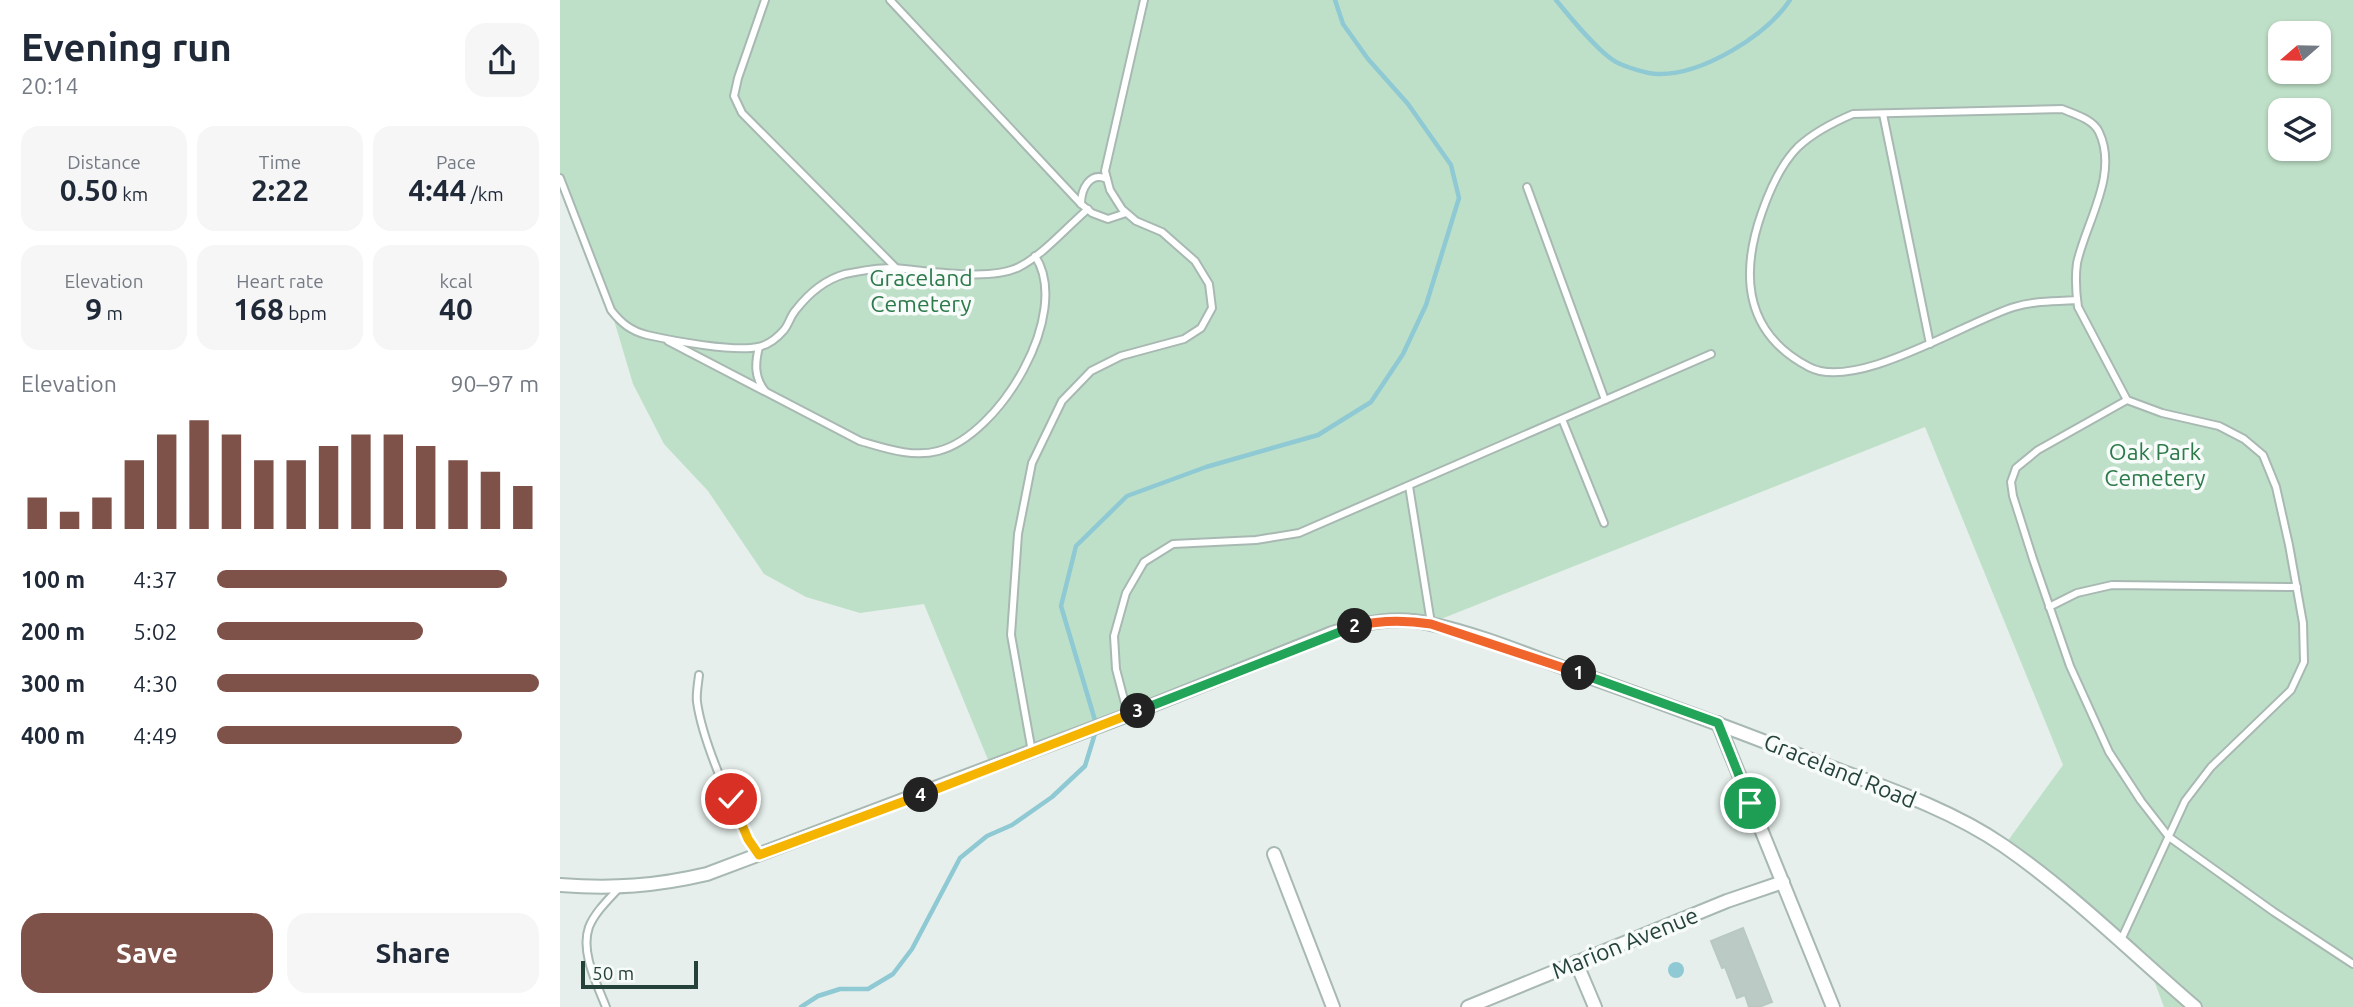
<!DOCTYPE html>
<meta charset="utf-8">
<style>
:root{--surface:#fff;--page:#f6f6f7;--text:#1f2937;--muted:#747a83;--accent:#7f5249}
body{margin:0;font-family:Ubuntu,sans-serif;background:var(--page);color:var(--text);height:100vh;display:flex;flex-direction:column;font-size:26px;white-space:nowrap}
*{box-sizing:border-box;margin:0}
p{font-size:23px;color:var(--muted)}
.icon{flex:none;width:38px;height:38px;fill:none;stroke:currentColor;stroke-width:2;stroke-linecap:round;stroke-linejoin:round}
.map{position:relative;flex:1;overflow:hidden}
.drawer{display:flex;flex-direction:column;background:var(--surface);width:560px}
.drawer>*{flex:none}
.needle{width:46px;rotate:250deg}
.controls{position:absolute;left:1708px;top:21px;display:grid;gap:14px}
.controls a{display:grid;place-items:center;width:63px;height:63px;border-radius:14px;background:var(--surface);box-shadow:0 2px 5px #0004;font-size:35px}
.scale{position:absolute;left:21px;bottom:18px;width:117px;box-sizing:border-box;padding-left:7px;border:4px solid #24423a;border-top:0;font-size:19px;line-height:24px;white-space:nowrap;color:#24423a;-webkit-text-stroke:5px #f7fbf9;paint-order:stroke}
.pin{position:absolute;display:grid;place-items:center;width:60px;height:60px;color:#fff;margin:-30px;border:4px solid #fff;border-radius:50%;box-shadow:0 2px 7px #0007}
.km{position:absolute;width:35px;height:35px;margin:-18px;border-radius:50%;background:#222;color:#fff;font-size:19px;line-height:35px;text-align:center}
.round{display:grid;place-items:center;flex:none;width:74px;height:74px;border-radius:21px;background:var(--page)}
.summary{display:flex;align-items:center;justify-content:space-between;height:119px;padding:0 21px}
h1{font-size:38px;font-weight:600;line-height:52px}
.figures{display:grid;grid-template-columns:repeat(3,1fr);gap:10px;height:119px;padding:7px 21px}
.figures div{display:grid;align-content:center;border-radius:18px;background:var(--page);text-align:center}
.figures b{font-size:30px;font-weight:600}
.figures small{font-size:19px;font-weight:400}
.figures p{font-size:19px}
.chart{height:196px;padding:14px 21px}
.chart p{display:flex;justify-content:space-between}
.chart svg{width:100%;height:126px;margin-top:7px;stroke:var(--accent);stroke-width:6}
.action{display:flex;gap:14px;margin-top:auto;padding:14px 21px}
.action a{flex:1;height:80px;border-radius:21px;background:var(--accent);color:#fff;font-size:28px;font-weight:600;line-height:80px;text-align:center}
.action a+a{background:var(--page);color:var(--text)}
ul{padding:0 21px;list-style:none;font-size:23px}
li{display:grid;grid-template-columns:112px 84px 1fr;align-items:center;height:52px}
li i{height:18px;border-radius:9px;background:var(--accent)}
main{display:flex;flex:1;min-height:0}
.map>svg:first-child{display:block}
.green{fill:#bfe0c8;fill-rule:evenodd}
.water{fill:#8ec9d4}
.lines{fill:none;stroke-linecap:round;stroke-linejoin:round}
.stream{stroke:#8ec9d4;stroke-width:4.5}
.building{fill:#bbcac4;stroke:#b8c9c2;stroke-width:2}
.service-casing{stroke:#a8b8b2;stroke-width:10}
.minor-casing{stroke:#a8b8b2;stroke-width:16}
.service{stroke:#fff;stroke-width:6}
.minor{stroke:#fff;stroke-width:12}
.split-1-casing{stroke:#fff;stroke-width:14}
.split-2-casing{stroke:#fff;stroke-width:14}
.split-3-casing{stroke:#fff;stroke-width:14}
.split-4-casing{stroke:#fff;stroke-width:14}
.split-5-casing{stroke:#fff;stroke-width:14}
.split-1{stroke:#22a559;stroke-width:9}
.split-2{stroke:#f0652b;stroke-width:9}
.split-3{stroke:#22a559;stroke-width:9}
.split-4{stroke:#f5b400;stroke-width:9}
.split-5{stroke:#f5b400;stroke-width:9}
.labels{text-anchor:middle;stroke-width:7;stroke-linejoin:round;paint-order:stroke}
.park-label{font-size:23px;fill:#2d7a4b;stroke:#f7fbf9}
.street-label{font-size:23px;fill:#24423a;stroke:#f7fbf9}
</style>
<main>
<section class="drawer">
<div class="summary"><div><h1>Evening run</h1><p>20:14</p></div><a class="round"><svg class="icon" aria-label="share" viewBox="0 0 24 24"><path d="M12 15V3M7 8l5-5 5 5M5 13v7h14v-7"/></svg></a></div>
<div class="figures">
<div><p>Distance</p><b>0.50<small> km</small></b></div>
<div><p>Time</p><b>2:22</b></div>
<div><p>Pace</p><b>4:44<small> /km</small></b></div>
</div>
<div class="figures">
<div><p>Elevation</p><b>9<small> m</small></b></div>
<div><p>Heart rate</p><b>168<small> bpm</small></b></div>
<div><p>kcal</p><b>40</b></div>
</div>
<div class="chart"><p><span>Elevation</span>90–97 m</p>
<svg viewBox="0 0 160 44" preserveAspectRatio="none"><path d="M5 44V33M15 44V38M25 44V33M35 44V20M45 44V11M55 44V6M65 44V11M75 44V20M85 44V20M95 44V15M105 44V11M115 44V11M125 44V15M135 44V20M145 44V24M155 44V29"/></svg>
</div>
<ul>
<li><b>100 m</b>4:37<i style="width:90%"></i></li>
<li><b>200 m</b>5:02<i style="width:64%"></i></li>
<li><b>300 m</b>4:30<i style="width:100%"></i></li>
<li><b>400 m</b>4:49<i style="width:76%"></i></li>
</ul>
<div class="action"><a>Save</a><a>Share</a></div>
</section>
<div class="map">
<svg width="1793" height="1007" viewBox="0 0 1793 1007">
<rect width="100%" height="100%" fill="#e6efeb"/>
<path class="green" d="M0,0H1793V1007H1604L1589,967L1444,846L1503,765L1365,427L871,623L821,621L431,767L364,604L300,613L246,597L204,574L148,491L104,444L73,384L51,310L0,178ZM1720,33H1759V72H1720ZM1720,110H1759V149H1720Z"/>
<circle class="water" cx="1116" cy="970" r="8"/>
<g class="lines">
<g class="stream">
<path d="M996,0C1010,17 1038,52 1056,62C1066,67 1087,74 1098,74C1142,75 1206,36 1230,0"/>
<polyline points="241,1007 258,996 280,989 308,989 333,974 352,949 400,858 427,836 452,825 492,797 525,766 537,727 501,606 516,546 567,496 646,467 758,435 811,402 843,354 866,305 899,198 891,165 848,104 808,59 783,24 775,0"/>
</g>
</g>
<polygon class="building" points="1183,928 1212,1002 1199,1007 1189,1007 1185,995 1177,998 1165,967 1162,968 1151,941"/>
<g class="lines">
<g class="service-casing">
<g id="service">
<polyline points="205,0 178,78 174,96 182,113 337,269"/>
<polyline points="330,0 521,204 532,213 548,219 566,213"/>
<polyline points="1323,114 1370,344"/>
<path d="M0,178L51,310C61,323 71,331 87,335C113,341 174,352 198,347C208,345 218,337 224,330C229,324 230,317 235,311C248,294 264,280 285,274C300,271 317,268 332,268C365,270 430,282 459,267C483,255 507,227 528,209"/>
<polyline points="967,187 1045,400"/>
<path d="M521,204C521,189 530,171 547,179"/>
<path d="M1517,300C1496,301 1474,301 1454,307C1405,322 1296,392 1249,367C1184,333 1180,274 1202,212C1210,189 1221,164 1238,147C1253,133 1274,122 1293,114L1502,109C1514,114 1533,119 1539,132C1559,174 1526,222 1517,263C1515,278 1516,293 1518,307L1567,400"/>
<path d="M108,341L300,441C325,448 352,458 378,451C439,436 513,313 475,256"/>
<path d="M199,347C195,363 194,377 205,391"/>
<polyline points="1002,419 1044,523"/>
<polyline points="849,486 871,623"/>
<polyline points="1489,607 1517,593 1552,585 1737,587"/>
<path d="M139,675C138,684 136,694 137,702C143,744 176,819 199,855"/>
<polyline points="568,715 556,669 554,636 566,593 584,562 613,544 696,540 739,533 1151,354"/>
<polyline points="472,752 451,635 458,534 472,463 502,401 531,371 561,356 624,339 641,328 652,308 649,284 635,261 602,232 576,221 562,209 550,190 545,171 584,0"/>
<polyline points="1561,940 1625,801 1651,767 1731,690 1744,662 1743,623 1729,545 1716,487 1703,455 1684,439 1659,426 1602,413 1567,400 1478,450 1456,468 1451,482 1453,496 1473,559 1510,666 1549,752 1581,801 1609,837 1714,912 1793,964"/>
<path d="M46,1007C37,984 20,952 29,927C35,912 49,899 59,888"/>
</g>
</g>
<g class="minor-casing">
<g id="minor">
<polyline points="1158,723 1273,1007"/>
<polyline points="714,854 773,1007"/>
<path d="M0,885C53,889 96,886 147,874L568,715L772,633C805,622 837,616 871,624C917,634 963,653 1007,669C1085,697 1164,725 1241,756C1308,782 1385,805 1444,846C1512,893 1572,953 1635,1007"/>
<polyline points="1016,962 1035,1007"/>
<polyline points="908,1007 1167,901 1223,882"/>
</g>
</g>
<use href="#service" class="service"/>
<use href="#minor" class="minor"/>
</g>
<g class="lines">
<g class="split-1-casing">
<polyline id="split-1" points="1019,673 1158,723 1190,803"/>
</g>
<g class="split-2-casing">
<path id="split-2" d="M795,626C821,620 845,620 871,624L1019,673"/>
</g>
<g class="split-3-casing">
<polyline id="split-3" points="578,711 795,626"/>
</g>
<g class="split-4-casing">
<polyline id="split-4" points="361,795 578,711"/>
</g>
<g class="split-5-casing">
<polyline id="split-5" points="171,799 188,839 199,855 361,795"/>
</g>
<use href="#split-1" class="split-1"/>
<use href="#split-2" class="split-2"/>
<use href="#split-3" class="split-3"/>
<use href="#split-4" class="split-4"/>
<use href="#split-5" class="split-5"/>
</g>
<g class="labels">
<g class="park-label">
<text x="361" y="286">Graceland<tspan x="361" dy="26">Cemetery</tspan></text>
<text x="1595" y="460">Oak Park<tspan x="1595" dy="26">Cemetery</tspan></text>
</g>
<g class="street-label">
<text transform="translate(1280 771) rotate(22)" y="8">Graceland Road</text>
<text transform="translate(1065 943) rotate(-22)" y="8">Marion Avenue</text>
</g>
</g>
</svg>
<div class="controls">
<a><svg class="needle" viewBox="-14 -14 28 28"><path d="M0-13l5 13h-10z" fill="#e53935"/><path d="M0 13l5-13h-10z" fill="#747a83"/></svg></a>
<a><svg class="icon" aria-label="layers" viewBox="0 0 24 24"><path d="M12 4l9 5-9 5-9-5zM3 14l9 5 9-5"/></svg></a>
</div>
<div class="scale">50 m</div>
<div class="pin" style="left:1190px;top:803px;background:#1e9e55"><svg class="icon" aria-label="arrive" viewBox="0 0 24 24"><path d="M6 21V4h12l-3 4 3 4H6"/></svg></div>
<div class="pin" style="left:171px;top:799px;background:#d93025"><svg class="icon" aria-label="check" viewBox="0 0 24 24"><path d="M5 12l5 5 9-10"/></svg></div>
<b class="km" style="left:1019px;top:673px">1</b>
<b class="km" style="left:795px;top:626px">2</b>
<b class="km" style="left:578px;top:711px">3</b>
<b class="km" style="left:361px;top:795px">4</b>
</div>
</main>
